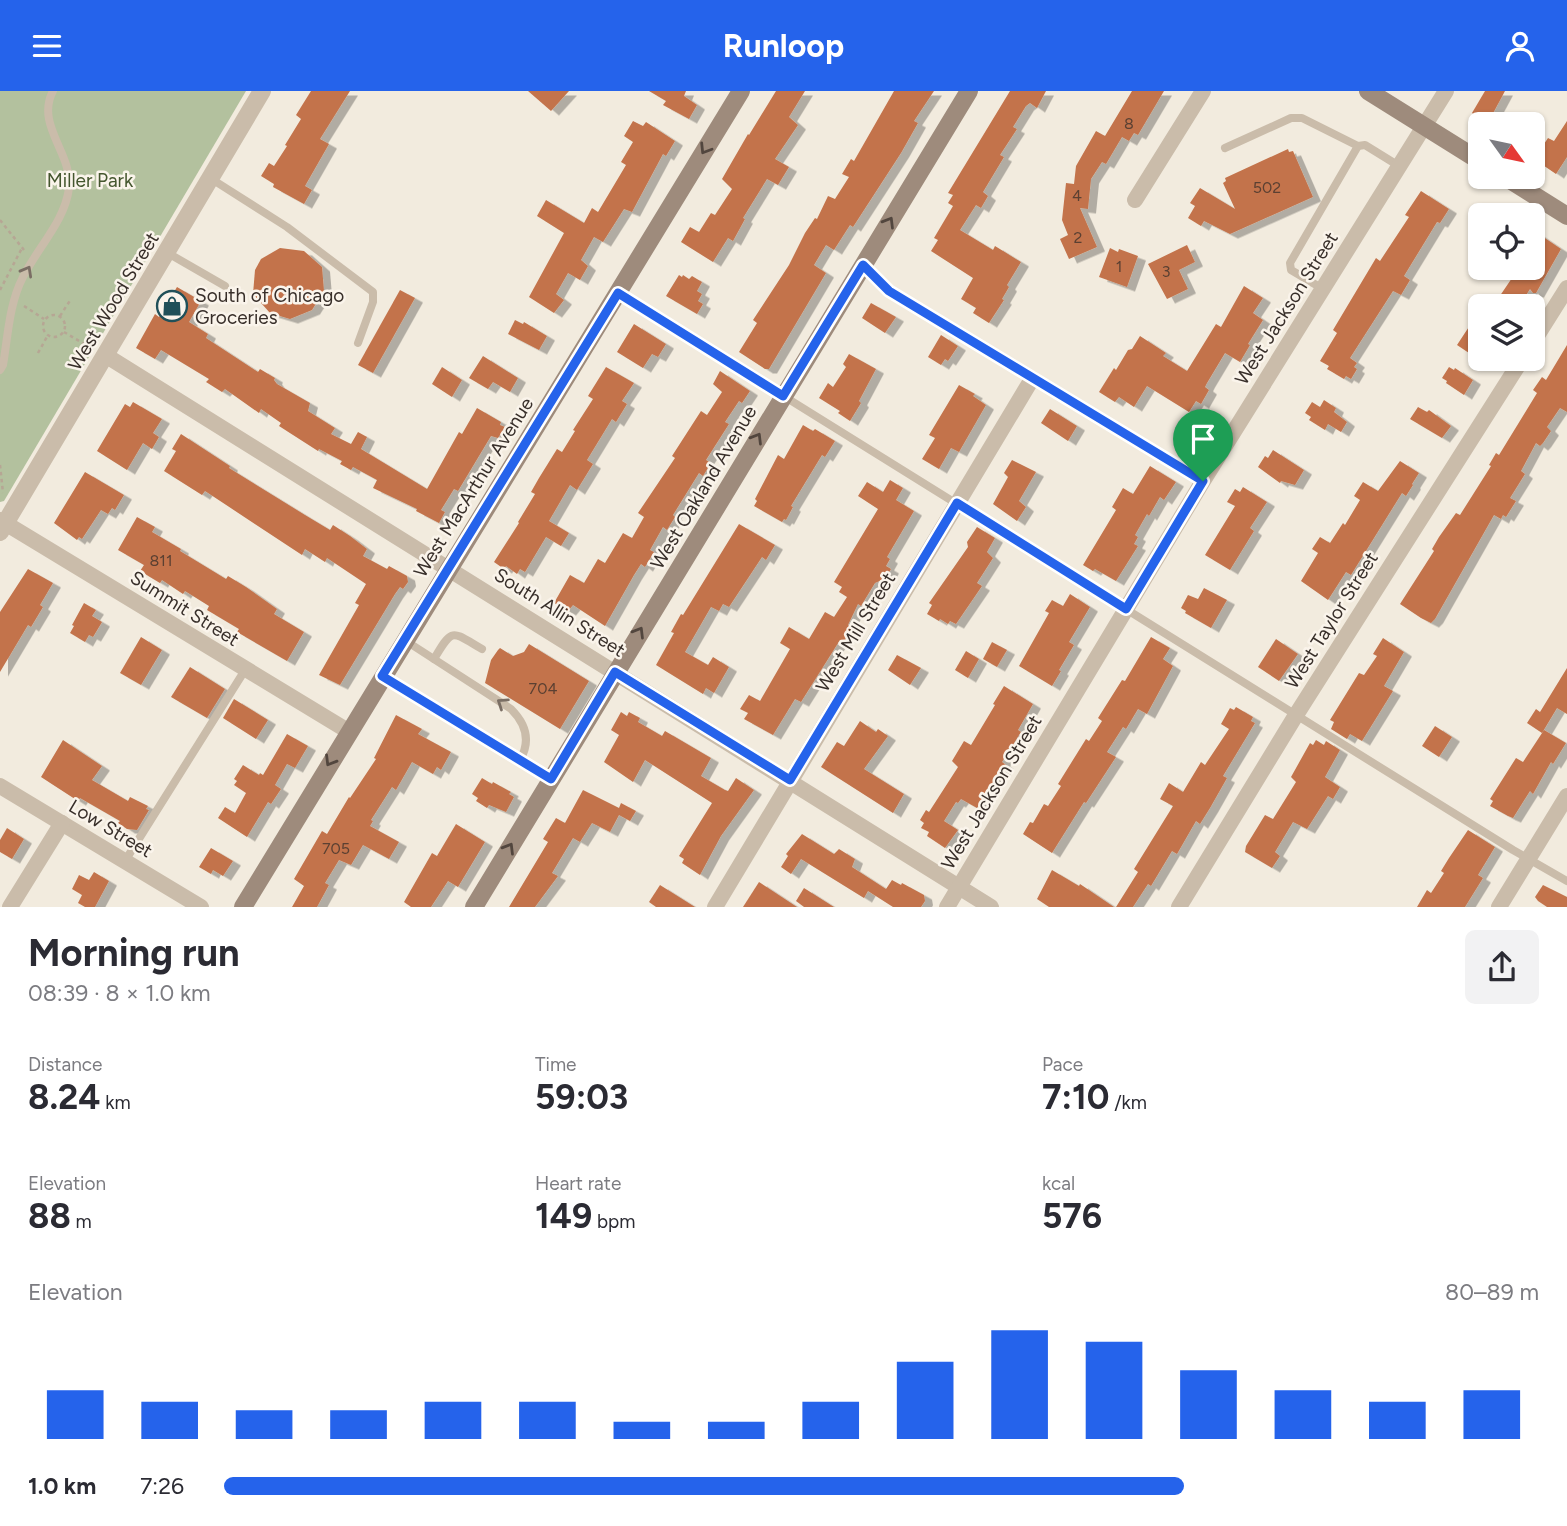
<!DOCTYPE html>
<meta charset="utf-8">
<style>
:root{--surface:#fff;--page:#f2f2f3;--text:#2b2b33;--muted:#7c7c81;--accent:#2563eb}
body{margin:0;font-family:Figtree,sans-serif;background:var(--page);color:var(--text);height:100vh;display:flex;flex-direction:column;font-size:26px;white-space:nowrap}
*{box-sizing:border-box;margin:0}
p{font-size:23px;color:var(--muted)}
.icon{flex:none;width:38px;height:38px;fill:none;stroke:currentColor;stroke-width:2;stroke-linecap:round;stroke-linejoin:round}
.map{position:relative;height:816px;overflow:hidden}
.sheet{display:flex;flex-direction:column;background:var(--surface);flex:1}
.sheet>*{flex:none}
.needle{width:46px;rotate:123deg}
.fabs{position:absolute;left:1468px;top:21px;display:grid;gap:14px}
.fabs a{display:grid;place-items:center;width:77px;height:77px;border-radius:10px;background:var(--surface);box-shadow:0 2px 5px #0004;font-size:35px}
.pin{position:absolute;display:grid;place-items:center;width:60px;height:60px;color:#fff;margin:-72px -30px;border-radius:50% 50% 50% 0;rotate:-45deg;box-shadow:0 0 7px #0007}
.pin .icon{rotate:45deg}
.round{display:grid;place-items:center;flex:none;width:74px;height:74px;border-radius:10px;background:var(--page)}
.overview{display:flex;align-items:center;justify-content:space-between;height:119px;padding:0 28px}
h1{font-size:38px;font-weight:700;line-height:52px}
.figures{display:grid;grid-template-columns:repeat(3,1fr);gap:10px;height:119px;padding:7px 28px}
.figures div{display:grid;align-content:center}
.figures b{font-size:35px;font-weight:700}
.figures small{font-size:19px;font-weight:400}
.figures p{font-size:19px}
.chart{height:196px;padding:14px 28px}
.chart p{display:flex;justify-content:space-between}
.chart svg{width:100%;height:126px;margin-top:7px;stroke:var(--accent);stroke-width:6}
ul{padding:0 28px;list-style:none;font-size:23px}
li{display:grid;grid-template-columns:112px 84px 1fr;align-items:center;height:52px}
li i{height:18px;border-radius:9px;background:var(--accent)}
header{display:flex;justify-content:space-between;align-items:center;height:91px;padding:0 28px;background:var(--accent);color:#fff;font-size:32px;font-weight:700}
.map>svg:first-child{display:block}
.green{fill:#b3c19e}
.building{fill:#c3734b;filter:url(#shadow)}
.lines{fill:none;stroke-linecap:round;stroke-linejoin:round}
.path{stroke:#b6a694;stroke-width:2.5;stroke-dasharray:3.5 3.5;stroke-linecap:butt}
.service{stroke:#cabcaa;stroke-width:8}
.minor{stroke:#cabcaa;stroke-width:16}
.tertiary{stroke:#cabcaa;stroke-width:18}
.secondary{stroke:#9e8b7c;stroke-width:18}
.oneway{stroke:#52463e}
.oneway2{stroke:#7a6e64}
.route-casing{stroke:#fff;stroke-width:14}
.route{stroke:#2563eb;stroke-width:9}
.labels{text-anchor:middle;stroke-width:5;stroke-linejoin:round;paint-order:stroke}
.number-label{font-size:16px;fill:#5b4032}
.park-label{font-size:19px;fill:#44562e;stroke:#faf4eb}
.poi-label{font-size:19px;fill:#382f2a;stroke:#faf4eb;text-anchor:start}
.street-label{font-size:19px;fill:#382f2a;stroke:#faf4eb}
</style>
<header><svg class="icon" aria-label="menu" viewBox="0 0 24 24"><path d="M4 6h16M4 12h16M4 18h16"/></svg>Runloop<svg class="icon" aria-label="person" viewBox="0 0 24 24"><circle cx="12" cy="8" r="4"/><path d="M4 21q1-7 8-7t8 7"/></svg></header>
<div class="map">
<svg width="1567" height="816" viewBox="0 0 1567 816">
<defs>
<filter id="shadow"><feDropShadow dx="8" dy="4.5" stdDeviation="0" flood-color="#0004"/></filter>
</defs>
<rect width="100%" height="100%" fill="#f2ebde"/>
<polygon class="green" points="0,0 246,0 4,410 0,411"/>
<g class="building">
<polygon points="311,0 350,0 320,48 329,53 305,95 312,99 304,113 273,96 274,93 261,85 269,72 274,75 287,55 285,54 301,28 296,24"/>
<polygon points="528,0 569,0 551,20"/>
<polygon points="649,0 686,0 684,5 697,14 689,28 663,14 666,10"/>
<polygon points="776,0 805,0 789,26 798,34 775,68 789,76 778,94 767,88 743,127 745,128 733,150 728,147 713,171 681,151 690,136 699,141 711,122 715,124 732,98 722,88 748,43 749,44"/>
<polygon points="894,0 934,0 914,30 918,32 901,62 853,136 850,134 834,159 826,154 814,174 826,182 769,278 765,278 739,261 757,232 753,229 789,174 805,142 815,127 817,128 828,105 835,108 849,86 842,83 851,68 854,70"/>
<polygon points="1010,0 1046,0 1037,17 1030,12 1026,15 1013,36 1017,38 1000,64 1004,66 983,101 988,105 981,117 976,114 960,139 993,159 995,155 1021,171 1007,194 1009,196 1002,208 1004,209 989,232 973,222 976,217 961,208 973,187 931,160 938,149 934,147 953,115 948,112 953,104 948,102"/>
<polygon points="1132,0 1164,0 1138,44 1134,42 1129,50 1122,46 1106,73 1102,71 1091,88 1088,118 1080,117 1097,156 1069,168 1060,148 1068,144 1062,129 1066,92 1074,93 1076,75 1096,40 1105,45"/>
<polygon points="1485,0 1505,0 1491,26 1485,31 1472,22"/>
<polygon points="633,30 643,35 646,31 675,50 666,65 663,63 632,121 624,118 603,151 594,146 581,169 588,175 580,189 568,182 556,203 564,209 554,222 529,206 564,142 537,125 546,109 584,132 592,117 598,121 626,74 621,71 633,51 624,45"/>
<polygon points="1567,30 1567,66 1556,83 1534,68 1548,47 1554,50"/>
<polygon points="1288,58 1289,61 1293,60 1313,106 1230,143 1204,130 1201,135 1188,127 1195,115 1190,112 1200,97 1235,118 1223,92 1226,90 1225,87"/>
<polygon points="1421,100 1449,118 1440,132 1437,131 1404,185 1410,189 1401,204 1393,200 1350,267 1357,272 1354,276 1357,278 1351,288 1346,285 1344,288 1327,278 1329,275 1320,270 1337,242 1333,239 1376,167 1380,170 1409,126 1405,124"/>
<polygon points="1533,139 1561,158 1536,202 1533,202 1530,198 1519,215 1493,215 1512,187 1499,177 1533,177"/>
<polygon points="1187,154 1195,171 1179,179 1188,198 1167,208 1148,173"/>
<polygon points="280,157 304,160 322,176 324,200 312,219 290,228 270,222 253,203 255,179 261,168"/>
<polygon points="1110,157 1118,161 1119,158 1138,165 1127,196 1099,186"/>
<polygon points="679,184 682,186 683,184 689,188 692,185 702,191 697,200 702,203 698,210 703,213 697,223 666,205"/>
<polygon points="1244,195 1263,207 1253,222 1263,229 1248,253 1250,254 1240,271 1225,262 1207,292 1205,296 1209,299 1201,313 1196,310 1189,321 1147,295 1134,316 1119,306 1115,311 1099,301 1114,277 1116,279 1128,259 1132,258 1140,245 1166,262 1163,265 1187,280 1216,233 1221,236"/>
<polygon points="177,196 201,210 189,231 208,243 206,247 258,281 260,278 275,287 274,289 277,293 310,312 308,320 335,337 331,343 351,353 358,341 367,346 361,358 427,398 459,341 462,343 477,317 501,331 500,334 505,336 498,347 491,345 458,400 454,398 441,419 445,421 439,432 416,420 417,418 373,397 377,389 353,376 351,379 340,373 342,370 319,358 318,360 279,335 281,332 261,318 259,322 225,298 222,301 206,291 209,288 161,259 155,268 136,257 155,223 159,226"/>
<polygon points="400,199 415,207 373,282 358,274"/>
<polygon points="871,212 896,226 885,242 862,227"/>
<polygon points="1480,219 1480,263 1474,259 1472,264 1457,254"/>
<polygon points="515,229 523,233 524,231 547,245 539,259 508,243"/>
<polygon points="634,233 666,253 658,266 652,263 643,277 617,261"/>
<polygon points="941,244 958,255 948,270 945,268 941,274 928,266"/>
<polygon points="1567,254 1567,321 1560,317 1547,336 1551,340 1543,352 1540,355 1536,352 1521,380 1525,383 1510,407 1516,410 1506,426 1503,424 1501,428 1494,424 1435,528 1431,532 1421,527 1400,513 1434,460 1432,458 1439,446 1456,422 1460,424 1491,375 1489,374 1496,362 1499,364 1537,302 1533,299 1542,286 1546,289"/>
<polygon points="849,263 876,278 859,310 861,312 850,330 838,322 840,320 819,307 828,292 833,296 846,276 843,273"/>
<polygon points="483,265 518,287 510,301 493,291 488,298 469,287"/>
<polygon points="442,276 462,289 452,306 432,293"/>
<polygon points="606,276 634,292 622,310 627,313 616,331 612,328 587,369 593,373 577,399 570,394 549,430 569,442 561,455 546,446 525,481 520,478 517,483 506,475 504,478 494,471 519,432 518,431 535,403 531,401 539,387 557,358 562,361 575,340 573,339 593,308 588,305"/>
<polygon points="1449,276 1454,279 1455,277 1473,289 1464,304 1446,292 1447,290 1442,287"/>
<polygon points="720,280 750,300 742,312 739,310 725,331 729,333 706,369 711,372 703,385 699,382 673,424 675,426 667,439 663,436 650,459 654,461 645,476 641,473 634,484 605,535 573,514 568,520 554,512 570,484 584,492 598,468 605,472 623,442 632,447 644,426 638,422 675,367 672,365 701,320 707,324 722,301 713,293"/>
<polygon points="959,294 975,303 973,305 986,314 959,361 951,357 939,378 922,368 935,347 929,344"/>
<polygon points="1324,309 1336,317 1334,321 1347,331 1341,341 1328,333 1325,339 1309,329 1311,326 1305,322 1312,311 1320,316"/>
<polygon points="133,311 162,328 153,342 159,346 152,358 143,352 127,379 97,360 125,313 130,316"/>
<polygon points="1418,316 1427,321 1429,319 1451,335 1442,347 1410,328"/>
<polygon points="1050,318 1077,335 1068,350 1041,332"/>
<polygon points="803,334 813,340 815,338 835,350 825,366 822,364 791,415 793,416 786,429 784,428 782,431 754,415 757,410 755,408 778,364 784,368"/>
<polygon points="181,343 230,375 229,377 305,424 330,439 333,434 350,445 367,458 363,465 387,478 389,475 407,485 408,491 403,498 400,496 395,503 340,594 319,584 359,514 355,512 366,493 327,467 325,471 305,458 302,464 205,400 202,404 164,380 176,360 172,358"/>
<polygon points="1273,359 1304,379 1295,394 1281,390 1280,392 1258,376 1265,365 1268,367"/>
<polygon points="1012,369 1036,381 1019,410 1026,416 1017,430 993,413 1008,386 1004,382"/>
<polygon points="1400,370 1419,382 1412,393 1413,394 1406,405 1402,402 1351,484 1346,481 1328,509 1301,490 1318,462 1312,458 1320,446 1330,452 1343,432 1345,434 1360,409 1354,405 1363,391 1378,400"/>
<polygon points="1150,375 1176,391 1164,409 1160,406 1149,425 1147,423 1135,444 1138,446 1134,453 1138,455 1116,490 1095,478 1093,480 1083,474 1116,419 1112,416 1123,397 1133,403"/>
<polygon points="85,381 124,404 115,419 112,417 108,423 101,419 82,448 79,446 77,449 54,432"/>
<polygon points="890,389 903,397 896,409 914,420 887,466 890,468 886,475 891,478 886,487 875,492 861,515 858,513 848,534 852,537 844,551 840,549 801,611 795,608 773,644 744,628 748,622 740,618 749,604 760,610 790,558 780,552 789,536 809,548 825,521 834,526 847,506 839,501 842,496 834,491 878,418 858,405 867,391 883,401"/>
<polygon points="1243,396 1267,411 1250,437 1254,440 1230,479 1205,464 1235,415 1227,411 1235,398 1240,401"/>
<polygon points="137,426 155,436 152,441 181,458 180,460 226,488 228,485 246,496 277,518 274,523 304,541 287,570 237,541 239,538 207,519 209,515 185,500 183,503 162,489 160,492 140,480 144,474 118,459"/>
<polygon points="739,433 775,454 766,469 762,466 729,516 723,513 719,520 711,516 685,561 708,574 713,566 729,576 714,602 706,597 703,603 656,574 674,542 671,541 681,523 683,524"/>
<polygon points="977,436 995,447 987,461 993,467 977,492 982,495 956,533 950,530 948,533 940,528 939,530 927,523 932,514 929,512 968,456 967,451"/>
<polygon points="28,478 53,492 40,514 43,516 31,536 28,534 0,581 0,521"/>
<polygon points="1204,497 1227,509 1211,537 1185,522 1186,520 1181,517 1188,504 1198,508"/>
<polygon points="1070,503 1090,516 1069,551 1074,554 1059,579 1061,580 1052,595 1019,575 1049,522 1045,520 1052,509 1063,515"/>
<polygon points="84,512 96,519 92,525 102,531 93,546 89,544 85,551 70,542 74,535 72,534"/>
<polygon points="141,546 162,559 141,594 120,582"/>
<polygon points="1151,546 1170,557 1163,568 1173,575 1147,623 1138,618 1126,638 1123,636 1107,661 1116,666 1086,712 1084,711 1052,762 1023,743 1030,731 1033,732 1044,713 1048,715 1061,695 1058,693 1086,648 1089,650 1102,630 1098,627 1122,589 1125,590"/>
<polygon points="1383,547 1404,561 1384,595 1393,600 1362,650 1350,643 1347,648 1331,638 1334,631 1330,629 1359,582 1364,584 1377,565 1373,563"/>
<polygon points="1276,548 1298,563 1279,590 1258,576"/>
<polygon points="992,551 1007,559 997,576 983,568"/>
<polygon points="529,553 589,590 560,638 485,592 491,569 498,559 500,557 513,565 524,561"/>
<polygon points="966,560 979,568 968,587 955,579"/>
<polygon points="897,564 921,577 910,594 888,579"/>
<polygon points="190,576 225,598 207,627 171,606"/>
<polygon points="1567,577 1567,623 1557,617 1542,642 1527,632 1536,618 1540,621"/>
<polygon points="1004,595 1033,613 1018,639 1021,641 1002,671 1006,674 977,717 961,708 958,712 956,711 944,730 958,739 945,757 927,745 929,741 921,737 924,732 920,729 926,719 929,721 958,676 952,670 964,650 971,654 995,614 993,613"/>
<polygon points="234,608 268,629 256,648 223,627"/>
<polygon points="1236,616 1253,626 1251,630 1255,632 1223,685 1227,687 1210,717 1200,733 1196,730 1177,763 1172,760 1151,795 1148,793 1133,816 1116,816 1138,781 1134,778 1173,715 1160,708 1169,692 1183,701 1201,671 1205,674 1229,638 1221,633 1230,617 1234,619"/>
<polygon points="621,621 627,625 629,621 640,627 638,631 662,645 665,640 711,667 701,685 725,699 728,700 736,687 754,699 721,745 700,784 682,772 684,768 679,765 712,712 645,669 633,691 604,671 619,644 611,639"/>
<polygon points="396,624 422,638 418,643 451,661 441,679 437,676 433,683 412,671 396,699 392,696 371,729 373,730 370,735 399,751 389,768 363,754 351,774 339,769 325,792 329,794 317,816 292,816 304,795 294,788 322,740 327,743 349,706 350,707 376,668 374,667"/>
<polygon points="860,630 876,641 878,638 888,645 864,678 904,703 893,722 821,676 837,651 844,655"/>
<polygon points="1435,635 1452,646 1439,666 1422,655"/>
<polygon points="1544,639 1566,652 1553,673 1551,671 1533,703 1530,700 1513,727 1508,725 1490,715 1493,710 1490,708 1516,667 1523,671"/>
<polygon points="287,643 308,655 295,677 287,673 275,694 281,698 271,713 268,711 247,746 218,727 225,716 235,722 246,702 234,694 237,690 234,688 243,674 259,684 260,682 263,684"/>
<polygon points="63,649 102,675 92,689 128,710 130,706 148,715 146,718 149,719 137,739 127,738 118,732 120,730 80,707 78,710 41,686"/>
<polygon points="1316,649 1324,654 1326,650 1340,659 1325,686 1340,696 1333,708 1328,705 1307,738 1293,731 1275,761 1280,765 1272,777 1245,761 1246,755 1265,724 1273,728 1296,691 1291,686 1310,652 1313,654"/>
<polygon points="482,687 492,693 493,691 511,701 509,703 514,706 506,721 489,714 487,717 476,710 478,707 472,703"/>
<polygon points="583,699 619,717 621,712 636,720 630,730 619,724 610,741 592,732 580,751 573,747 552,782 558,785 535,816 509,816 548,751 543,748 556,727 565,732"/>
<polygon points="456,733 485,751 458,796 448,790 431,816 411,816 404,811 432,762 437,765"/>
<polygon points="7,737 24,748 12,768 0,761 0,749"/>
<polygon points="1468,739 1495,756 1478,784 1483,787 1465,816 1417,816 1427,799 1431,802 1444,782 1441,780 1449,767"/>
<polygon points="802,743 834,763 839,758 855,768 852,776 886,798 892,789 901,794 902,792 924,804 925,810 921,816 893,816 868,800 864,807 801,768 791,783 781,776 788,765 786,763"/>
<polygon points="211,757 233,770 223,785 213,779 211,783 199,776"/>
<polygon points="1052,779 1079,795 1080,793 1114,816 1049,816 1037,808"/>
<polygon points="94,781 109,790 95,816 85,816 78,812 82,804 72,798 79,784 89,789"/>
<polygon points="759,791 797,816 743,816"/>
<polygon points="660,794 695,816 656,816 649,811"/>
<polygon points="1543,794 1567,806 1567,816 1547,816 1538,810 1535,806"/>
<polygon points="804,797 834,816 804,816 796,810"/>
</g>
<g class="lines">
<g class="path">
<polyline points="0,129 24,159"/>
<polyline points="0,199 22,157"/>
<polyline points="24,215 44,228"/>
<circle cx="54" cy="235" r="11"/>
<polyline points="60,225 71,208"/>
<polyline points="64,241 91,257"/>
<polyline points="38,262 48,244"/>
<polyline points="0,374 3,402"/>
</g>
<g class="service">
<polyline points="1225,57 1291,27 1302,27 1358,55"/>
<polyline points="210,87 287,136 373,201 373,211 358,252"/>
<polyline points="166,161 225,195"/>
<polyline points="863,174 889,200 1203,390"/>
<polyline points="1323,198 1291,179 1290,172 1358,55 1365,54 1399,75"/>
<polyline points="618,202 1513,759 1567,790"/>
<path d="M0,279L3,274C8,245 9,213 23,186C38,156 65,130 69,97C73,63 35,34 53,0"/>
<path d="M406,550L511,618C526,633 531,650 520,669"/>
<path d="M434,568C453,536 451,540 482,558"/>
<polyline points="382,585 551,688"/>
<polyline points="125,770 245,579"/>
</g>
<g class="minor">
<polyline points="1135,109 1203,0"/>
<polyline points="1533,251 1567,197"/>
<polyline points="105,264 991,816"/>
<polyline points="0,429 348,640"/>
<polyline points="0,695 201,816"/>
<polyline points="10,816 62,732"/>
<polyline points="715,816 1032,288"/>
<polyline points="947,816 1203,390 1446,0"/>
<polyline points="1179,816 1296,624 1522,268"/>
<polyline points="1499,816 1567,705"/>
</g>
<polyline class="tertiary" points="0,441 262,0"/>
<g class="secondary">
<polyline points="1368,0 1480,70"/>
<polyline points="1505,86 1567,125"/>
<polyline points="243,816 741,0"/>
<polyline points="474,816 969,0"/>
</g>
</g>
<defs><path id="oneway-chevron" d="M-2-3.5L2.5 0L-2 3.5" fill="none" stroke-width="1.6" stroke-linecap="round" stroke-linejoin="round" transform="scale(1.75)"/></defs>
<g class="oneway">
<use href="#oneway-chevron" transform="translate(705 58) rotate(122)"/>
<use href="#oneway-chevron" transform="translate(889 131) rotate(-59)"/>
<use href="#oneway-chevron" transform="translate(757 347) rotate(-59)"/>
<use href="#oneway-chevron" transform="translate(639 541) rotate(-59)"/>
<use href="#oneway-chevron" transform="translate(330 670) rotate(121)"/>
<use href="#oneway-chevron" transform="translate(509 757) rotate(-59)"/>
</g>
<g class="oneway2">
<use href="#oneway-chevron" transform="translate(27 180) rotate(-61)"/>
<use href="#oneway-chevron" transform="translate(502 612) rotate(-146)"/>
</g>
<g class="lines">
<g class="route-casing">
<polygon id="route" points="863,174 889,200 1203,390 1126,518 957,412 790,689 615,581 551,688 382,585 618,202 783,305"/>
</g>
<use href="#route" class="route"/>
</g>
<defs>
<g id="shop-ring" transform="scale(1.575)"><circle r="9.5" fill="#faf4eb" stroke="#205059" stroke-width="1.5"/><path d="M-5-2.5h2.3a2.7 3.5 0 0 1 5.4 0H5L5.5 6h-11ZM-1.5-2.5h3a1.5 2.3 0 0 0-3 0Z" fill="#205059"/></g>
</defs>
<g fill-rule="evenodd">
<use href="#shop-ring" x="172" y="215"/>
</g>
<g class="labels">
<g class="number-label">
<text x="1129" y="38">8</text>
<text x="1267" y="102">502</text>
<text x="1077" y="110">4</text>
<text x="1078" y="152">2</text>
<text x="1119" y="181">1</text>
<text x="1166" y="186">3</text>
<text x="161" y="475">811</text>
<text x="543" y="603">704</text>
<text x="336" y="763">705</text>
</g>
<g class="park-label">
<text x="90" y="96">Miller Park</text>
</g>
<g class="poi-label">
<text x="195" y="211">South of Chicago<tspan x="195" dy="22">Groceries</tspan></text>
</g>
<g class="street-label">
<text transform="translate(113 210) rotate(-59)" y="7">West Wood Street</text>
<text transform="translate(1286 217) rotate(-58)" y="7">West Jackson Street</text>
<text transform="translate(473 396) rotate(-58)" y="7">West MacArthur Avenue</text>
<text transform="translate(703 396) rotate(-59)" y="7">West Oakland Avenue</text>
<text transform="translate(185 517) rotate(32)" y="7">Summit Street</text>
<text transform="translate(560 521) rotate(32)" y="7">South Allin Street</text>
<text transform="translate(1331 529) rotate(-58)" y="7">West Taylor Street</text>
<text transform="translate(855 541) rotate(-59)" y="7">West Mill Street</text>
<text transform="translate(991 701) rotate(-59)" y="7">West Jackson Street</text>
<text transform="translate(111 737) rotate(31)" y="7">Low Street</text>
</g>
</g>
</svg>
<div class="fabs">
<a><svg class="needle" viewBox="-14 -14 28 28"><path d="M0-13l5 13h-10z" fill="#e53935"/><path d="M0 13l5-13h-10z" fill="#7c7c81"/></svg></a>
<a><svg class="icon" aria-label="locate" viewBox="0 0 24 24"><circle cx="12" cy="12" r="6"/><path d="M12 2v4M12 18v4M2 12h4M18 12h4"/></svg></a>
<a><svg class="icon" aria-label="layers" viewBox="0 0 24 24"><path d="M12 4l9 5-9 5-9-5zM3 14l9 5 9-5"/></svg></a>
</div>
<div class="pin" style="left:1203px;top:390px;background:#1e9e55"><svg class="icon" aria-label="arrive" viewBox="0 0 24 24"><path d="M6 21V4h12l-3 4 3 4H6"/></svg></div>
</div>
<section class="sheet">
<div class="overview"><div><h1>Morning run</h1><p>08:39 · 8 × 1.0 km</p></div><a class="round"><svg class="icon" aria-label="share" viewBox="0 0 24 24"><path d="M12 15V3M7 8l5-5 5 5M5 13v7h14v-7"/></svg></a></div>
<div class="figures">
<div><p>Distance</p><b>8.24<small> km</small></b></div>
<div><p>Time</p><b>59:03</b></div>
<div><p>Pace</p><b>7:10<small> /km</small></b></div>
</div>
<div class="figures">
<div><p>Elevation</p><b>88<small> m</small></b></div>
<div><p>Heart rate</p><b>149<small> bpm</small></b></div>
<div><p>kcal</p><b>576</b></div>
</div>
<div class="chart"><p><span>Elevation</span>80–89 m</p>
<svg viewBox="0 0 160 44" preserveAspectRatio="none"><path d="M5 44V27M15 44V31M25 44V34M35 44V34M45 44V31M55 44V31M65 44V38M75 44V38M85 44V31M95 44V17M105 44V6M115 44V10M125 44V20M135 44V27M145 44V31M155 44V27"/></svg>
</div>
<ul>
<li><b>1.0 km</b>7:26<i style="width:73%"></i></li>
</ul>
</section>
